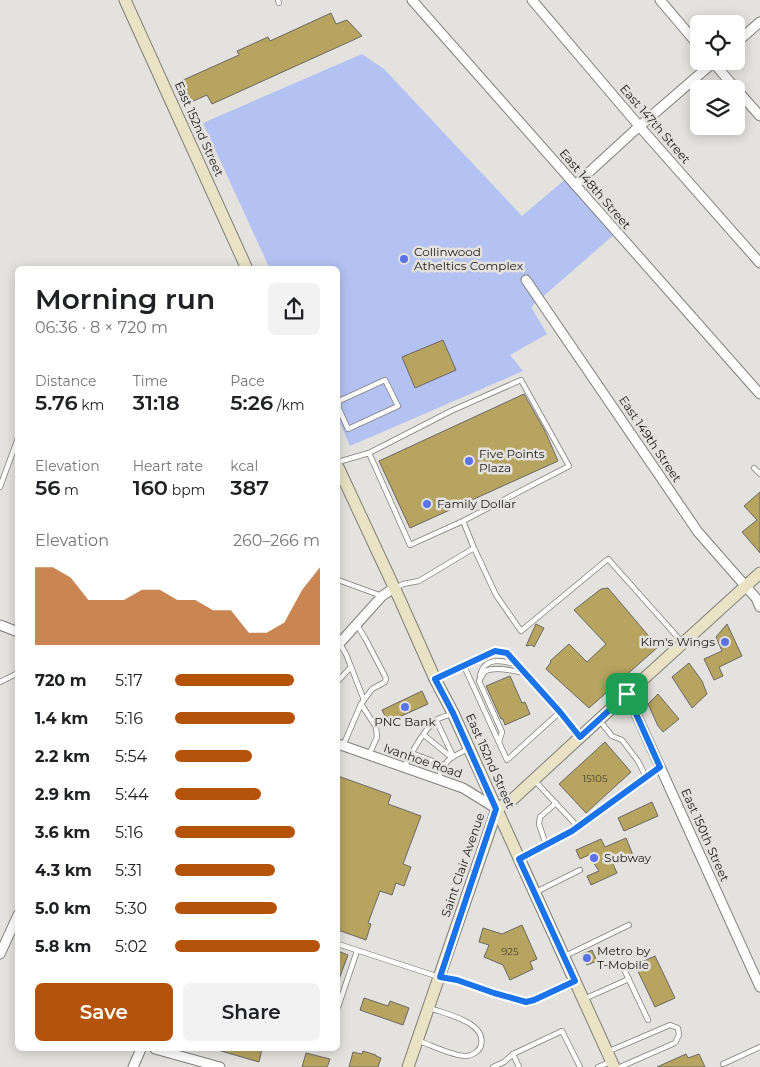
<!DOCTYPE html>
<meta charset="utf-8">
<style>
:root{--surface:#fff;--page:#f2f2f2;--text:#202124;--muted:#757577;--accent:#b45309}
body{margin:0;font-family:Montserrat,sans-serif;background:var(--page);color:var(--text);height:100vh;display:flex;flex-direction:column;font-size:19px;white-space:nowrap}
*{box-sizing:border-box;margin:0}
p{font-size:16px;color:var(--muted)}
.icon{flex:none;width:28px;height:28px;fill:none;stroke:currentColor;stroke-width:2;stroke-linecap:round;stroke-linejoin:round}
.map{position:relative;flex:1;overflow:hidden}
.details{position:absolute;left:15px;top:266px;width:325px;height:785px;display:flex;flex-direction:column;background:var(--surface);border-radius:8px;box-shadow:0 2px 12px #0003}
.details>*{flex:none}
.fabs{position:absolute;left:690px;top:15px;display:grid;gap:10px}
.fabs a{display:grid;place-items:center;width:55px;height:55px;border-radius:8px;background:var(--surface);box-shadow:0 2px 12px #0003;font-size:25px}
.pin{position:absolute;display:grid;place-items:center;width:42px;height:42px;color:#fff;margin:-21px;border-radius:10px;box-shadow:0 2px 8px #0006}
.round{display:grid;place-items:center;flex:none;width:52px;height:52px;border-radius:8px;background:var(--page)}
.summary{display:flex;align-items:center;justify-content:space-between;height:85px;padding:0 20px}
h1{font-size:28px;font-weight:600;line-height:38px}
.stats{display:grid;grid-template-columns:repeat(3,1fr);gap:8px;height:85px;padding:5px 20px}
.stats div{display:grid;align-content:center}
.stats b{font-size:21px;font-weight:600}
.stats small{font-size:14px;font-weight:400}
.stats p{font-size:14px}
.chart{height:140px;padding:10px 20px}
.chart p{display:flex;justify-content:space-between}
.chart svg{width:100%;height:90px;margin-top:5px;fill:var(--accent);opacity:.7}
.primary-button{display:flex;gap:10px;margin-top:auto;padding:10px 20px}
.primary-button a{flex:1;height:58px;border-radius:8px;background:var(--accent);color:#fff;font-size:20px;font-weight:600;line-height:58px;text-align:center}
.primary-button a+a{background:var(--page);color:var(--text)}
ul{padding:0 20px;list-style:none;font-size:16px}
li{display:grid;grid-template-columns:80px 60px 1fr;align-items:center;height:38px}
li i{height:12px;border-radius:6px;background:var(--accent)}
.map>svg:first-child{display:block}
.green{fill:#b3c2f2}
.building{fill:#b7a460;stroke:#6a6965}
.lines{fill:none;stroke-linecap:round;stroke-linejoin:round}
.lane-casing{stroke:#7f7e7a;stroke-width:6}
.street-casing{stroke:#7f7e7a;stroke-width:11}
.secondary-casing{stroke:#7f7e7a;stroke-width:13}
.lane{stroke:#fff;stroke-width:4.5}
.street{stroke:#fff;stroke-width:9}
.secondary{stroke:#eae2c5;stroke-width:11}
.route-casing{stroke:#fff;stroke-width:10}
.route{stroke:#1a73e8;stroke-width:6}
.poi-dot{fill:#5a71e8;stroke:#e3e2de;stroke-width:2}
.labels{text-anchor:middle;stroke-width:5;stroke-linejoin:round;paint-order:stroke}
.number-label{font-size:10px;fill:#474230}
.street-label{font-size:12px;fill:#222120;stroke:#e3e2de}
.poi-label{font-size:12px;fill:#222120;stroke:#e3e2de;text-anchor:start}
</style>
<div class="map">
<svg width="760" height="1067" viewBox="0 0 760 1067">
<rect width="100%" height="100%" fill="#e3e2de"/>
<polygon class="green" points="362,54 384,69 522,216 568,177 617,232 531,307 547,334 510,355 523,371 350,446 338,418 338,269 270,269 203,123"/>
<g class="building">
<polygon points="331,13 336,24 347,20 362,36 212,104 207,95 191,102 181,81 239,55 237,51 268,37 270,41"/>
<polygon points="443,340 456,370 415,388 402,357"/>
<polygon points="524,394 545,431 558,461 410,528 379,461"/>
<polygon points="760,492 760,553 742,532 757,520 744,506"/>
<polygon points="608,588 658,647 589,708 546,669 551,662 550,661 569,644 587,662 606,644 574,610 601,589"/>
<polygon points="536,624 544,628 534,647 532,645 526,646"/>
<polygon points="727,624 742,656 719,667 723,676 714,680 704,659 722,651 716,637"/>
<polygon points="689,663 702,681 707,694 692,708 672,677"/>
<polygon points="510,676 522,703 525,702 530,714 505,725 503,719 501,719 486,686"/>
<polygon points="422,691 428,704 388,722 382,710"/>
<polygon points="658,694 679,719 663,732 658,726 648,704"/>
<polygon points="605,742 631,772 586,813 559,784"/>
<polygon points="338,776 391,795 388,804 421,816 403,864 411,867 404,886 396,883 392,895 380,891 368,923 371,924 366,940 338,930"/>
<polygon points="652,802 658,816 624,831 618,818"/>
<polygon points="626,838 633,855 613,864 617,873 591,885 587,876 599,871 593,862 591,854 580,859 576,850 601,839 605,847"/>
<polygon points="522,925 537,959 530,962 533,969 510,980 503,965 484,957 489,945 479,942 483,928 502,934"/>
<polygon points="592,950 597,961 587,965 583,954"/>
<polygon points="338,951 348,955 339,979 338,979"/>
<polygon points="655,956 675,998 655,1007 635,965"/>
<polygon points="364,998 388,1006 390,1001 409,1008 403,1025 360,1010"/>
<polygon points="221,1049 262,1049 259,1062 221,1051"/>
<polygon points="363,1051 376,1055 376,1056 381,1058 378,1067 349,1067 353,1052 362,1054"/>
<polygon points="306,1053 330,1059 328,1065 327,1067 302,1067"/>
<polygon points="686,1054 688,1058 699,1054 705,1067 657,1067"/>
</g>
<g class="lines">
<g class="lane-casing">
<g id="lane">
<polyline points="278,0 279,3"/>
<polygon points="385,380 398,406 348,429 339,409 339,401"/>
<polyline points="369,453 451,411 521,380 569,466 463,521"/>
<polyline points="338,462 369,453 410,545 463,521 474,548"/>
<polyline points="754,468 760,474"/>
<polyline points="0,487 18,438"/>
<polyline points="338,580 382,596"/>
<polyline points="396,588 403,584 419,581 474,548 496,595 521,631 608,559 682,642"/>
<polyline points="357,625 365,638 386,678 385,682 372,689 361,704 376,727 377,737 369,755"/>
<polyline points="340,644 346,654 364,700"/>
<polyline points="464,666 507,760 560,712"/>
<path d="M480,676C484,657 500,660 516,664"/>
<polyline points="436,679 495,651 507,653 560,712 580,736"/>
<polyline points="338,681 351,667"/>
<polyline points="0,682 18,673"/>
<polyline points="436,720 453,756"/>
<polyline points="599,720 612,736 622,740 638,761 646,777"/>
<polyline points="424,735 451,757"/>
<path d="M499,742L502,732L479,681C481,678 483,673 486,671C495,666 515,671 524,673"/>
<polyline points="343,746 361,704"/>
<polyline points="411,753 444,765"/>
<path d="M404,768C410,755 425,728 436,720C441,717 447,716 452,714"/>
<path d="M438,779C447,758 448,759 468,749"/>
<polyline points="535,781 578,827"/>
<polyline points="546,845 539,824 540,817 556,803"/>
<polyline points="519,859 572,831 660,767"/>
<polyline points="536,892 580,870"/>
<polyline points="338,944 439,977 457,980 494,993 526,1002 534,1000 575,981"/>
<polyline points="565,956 629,925"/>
<polyline points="622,965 648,1020"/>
<polyline points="584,999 629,979"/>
<polyline points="338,1007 357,951"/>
<path d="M419,1041C431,1045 455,1057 467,1056C473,1055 480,1051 481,1045C487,1022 445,1014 430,1008"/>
<polyline points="607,1052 670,1025 678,1028 679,1035 675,1043 620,1067"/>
<polyline points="723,1064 760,1047"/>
<polyline points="493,1067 504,1062 513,1054"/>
<polyline points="519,1067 513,1054 562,1031 580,1067"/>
<polyline points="598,1067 610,1062"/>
</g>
</g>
<g class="street-casing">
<g id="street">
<polyline points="412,0 760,394"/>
<polyline points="532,0 640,127 760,263"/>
<polyline points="660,0 699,46"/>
<polyline points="736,43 760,22"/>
<polyline points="712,61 736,89"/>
<polyline points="736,89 760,116"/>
<polyline points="575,185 634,131 715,61"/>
<polyline points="526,280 698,532 756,598 760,607"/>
<polyline points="0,625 18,632"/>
<polyline points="338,645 382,596 394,588"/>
<polyline points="627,694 760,987"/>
<polyline points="338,744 463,788 497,809"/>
<polyline points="0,954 18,915"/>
<polyline points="155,1049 220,1067"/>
<polyline points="133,1067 141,1049"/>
</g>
</g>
<g class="secondary-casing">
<g id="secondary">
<polyline points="125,0 247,269"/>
<polyline points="338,467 400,600 435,679 453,713 614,1067"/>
<polyline points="408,1067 497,809 514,798 627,694 760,573"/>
</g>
</g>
<use href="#lane" class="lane"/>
<use href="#street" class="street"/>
<use href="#secondary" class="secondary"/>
</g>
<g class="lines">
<g class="route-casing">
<polygon id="route" points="495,651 507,653 560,712 580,737 627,694 660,767 572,831 519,859 575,981 534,1000 526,1002 494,993 457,980 440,977 496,809 453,713 435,679"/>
</g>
<use href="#route" class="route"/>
</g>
<g class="poi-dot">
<circle cx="404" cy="259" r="5"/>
<circle cx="469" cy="461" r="5"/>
<circle cx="427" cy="504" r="5"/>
<circle cx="725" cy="642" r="5"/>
<circle cx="405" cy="707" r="5"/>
<circle cx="594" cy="858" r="5"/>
<circle cx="587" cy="958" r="5"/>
</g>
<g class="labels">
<g class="number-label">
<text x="595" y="782">15105</text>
<text x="510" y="955">925</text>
</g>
<g class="street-label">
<text transform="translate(655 124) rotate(49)" y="4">East 147th Street</text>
<text transform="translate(199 129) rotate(66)" y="4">East 152nd Street</text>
<text transform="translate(595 189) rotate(49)" y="4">East 148th Street</text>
<text transform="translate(650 439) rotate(56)" y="4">East 149th Street</text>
<text transform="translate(423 761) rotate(19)" y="4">Ivanhoe Road</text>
<text transform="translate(490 761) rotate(66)" y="4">East 152nd Street</text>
<text transform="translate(705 835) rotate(66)" y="4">East 150th Street</text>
<text transform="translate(463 865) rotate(-71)" y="4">Saint Clair Avenue</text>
</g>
<g class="poi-label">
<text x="414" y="256">Collinwood<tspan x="414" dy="14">Atheltics Complex</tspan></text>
<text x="479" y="458">Five Points<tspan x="479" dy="14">Plaza</tspan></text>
<text x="437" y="508">Family Dollar</text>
<text x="715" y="646" text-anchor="end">Kim's Wings</text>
<text x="405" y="726" text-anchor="middle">PNC Bank</text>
<text x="604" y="862">Subway</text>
<text x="597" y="955">Metro by<tspan x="597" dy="14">T-Mobile</tspan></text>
</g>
</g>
</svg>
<div class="fabs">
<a><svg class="icon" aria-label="locate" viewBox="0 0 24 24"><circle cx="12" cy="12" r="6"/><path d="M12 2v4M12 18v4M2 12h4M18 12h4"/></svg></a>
<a><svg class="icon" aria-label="layers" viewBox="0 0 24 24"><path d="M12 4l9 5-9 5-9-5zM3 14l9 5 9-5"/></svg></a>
</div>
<div class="pin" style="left:627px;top:694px;background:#1e9e55"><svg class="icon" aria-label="arrive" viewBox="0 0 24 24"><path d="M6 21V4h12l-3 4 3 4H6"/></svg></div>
<section class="details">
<div class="summary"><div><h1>Morning run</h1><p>06:36 · 8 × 720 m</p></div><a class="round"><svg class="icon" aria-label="share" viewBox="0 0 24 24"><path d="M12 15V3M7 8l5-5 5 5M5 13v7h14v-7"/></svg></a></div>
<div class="stats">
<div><p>Distance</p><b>5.76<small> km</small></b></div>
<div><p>Time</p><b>31:18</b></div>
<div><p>Pace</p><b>5:26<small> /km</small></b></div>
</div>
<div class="stats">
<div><p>Elevation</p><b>56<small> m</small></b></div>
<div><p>Heart rate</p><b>160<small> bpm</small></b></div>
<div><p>kcal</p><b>387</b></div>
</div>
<div class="chart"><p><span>Elevation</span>260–266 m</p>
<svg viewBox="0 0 160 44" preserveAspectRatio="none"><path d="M0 44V6L10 6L20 11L30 22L40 22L50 22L60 17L70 17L80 22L90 22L100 27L110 27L120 38L130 38L140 33L150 17L160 6V44z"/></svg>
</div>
<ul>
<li><b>720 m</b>5:17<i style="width:82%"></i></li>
<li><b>1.4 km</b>5:16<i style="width:83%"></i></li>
<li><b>2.2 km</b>5:54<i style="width:53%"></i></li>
<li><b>2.9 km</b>5:44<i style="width:59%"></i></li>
<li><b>3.6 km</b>5:16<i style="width:83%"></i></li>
<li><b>4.3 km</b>5:31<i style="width:69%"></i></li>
<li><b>5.0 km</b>5:30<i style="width:70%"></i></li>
<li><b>5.8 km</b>5:02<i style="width:100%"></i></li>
</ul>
<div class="primary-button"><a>Save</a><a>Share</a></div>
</section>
</div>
